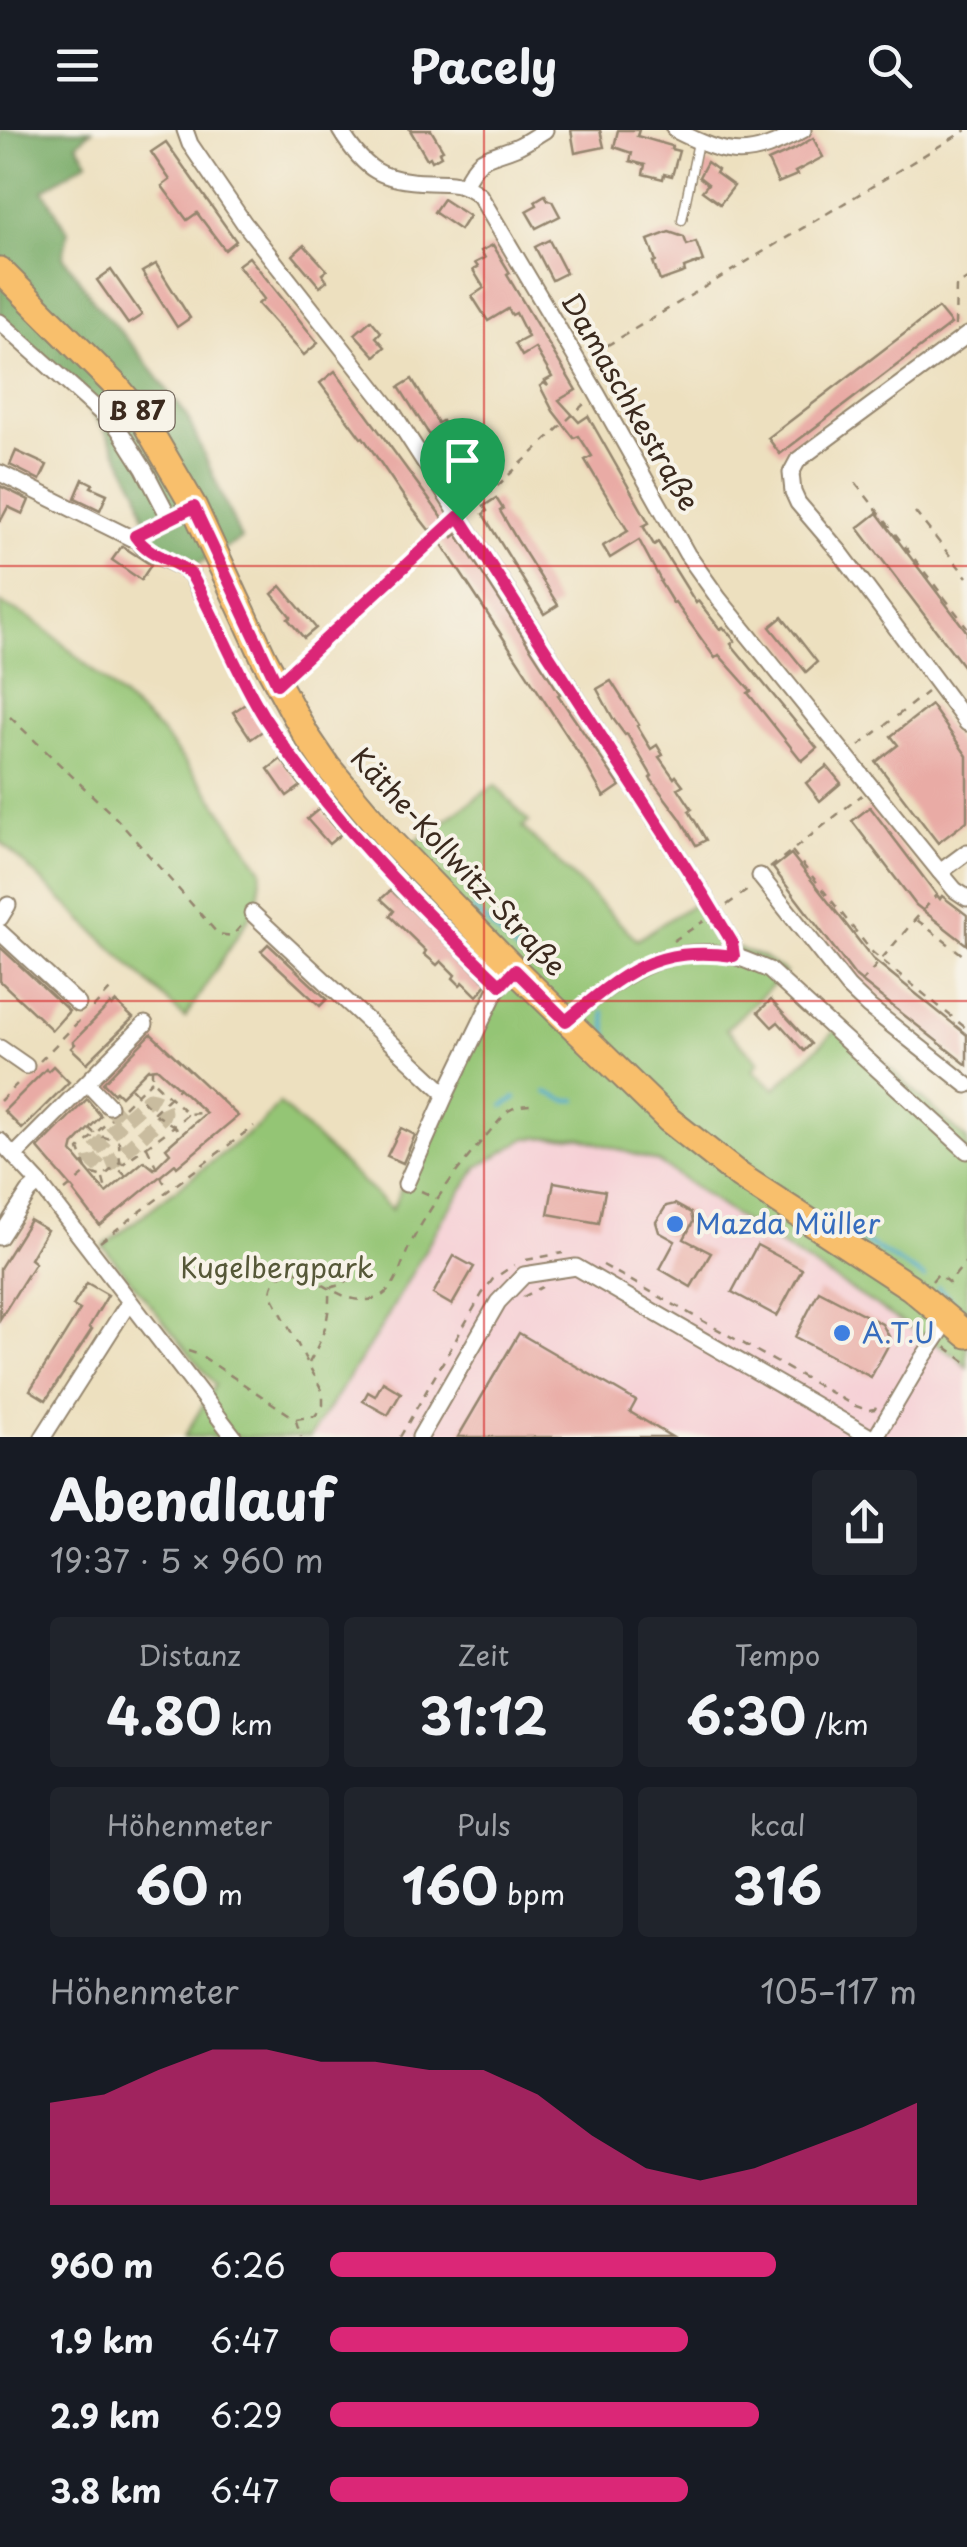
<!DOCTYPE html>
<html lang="de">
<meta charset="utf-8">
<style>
:root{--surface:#171b24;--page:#20242c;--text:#f1f3f6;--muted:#9ea1a6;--accent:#db2777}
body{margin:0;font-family:"Playpen Sans",sans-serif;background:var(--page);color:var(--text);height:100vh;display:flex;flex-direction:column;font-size:38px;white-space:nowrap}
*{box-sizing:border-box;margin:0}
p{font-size:32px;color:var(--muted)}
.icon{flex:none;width:55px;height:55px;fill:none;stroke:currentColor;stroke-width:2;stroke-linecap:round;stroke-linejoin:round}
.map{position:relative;height:1307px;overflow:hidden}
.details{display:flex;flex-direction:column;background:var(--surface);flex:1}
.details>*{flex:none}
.pin{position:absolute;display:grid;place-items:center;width:85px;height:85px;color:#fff;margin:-102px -42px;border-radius:50% 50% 50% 0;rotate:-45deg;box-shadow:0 0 10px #0007}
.pin .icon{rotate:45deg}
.round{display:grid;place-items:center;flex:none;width:105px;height:105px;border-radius:10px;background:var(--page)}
.overview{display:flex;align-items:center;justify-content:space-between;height:170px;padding:0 50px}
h1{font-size:55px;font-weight:700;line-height:75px}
.figures{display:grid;grid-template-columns:repeat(3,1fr);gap:15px;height:170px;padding:10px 50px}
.figures div{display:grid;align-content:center;border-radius:10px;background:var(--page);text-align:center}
.figures b{font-size:50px;font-weight:700}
.figures small{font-size:28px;font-weight:400}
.figures p{font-size:28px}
.chart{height:280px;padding:20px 50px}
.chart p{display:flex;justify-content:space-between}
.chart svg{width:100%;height:180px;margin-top:10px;fill:var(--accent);opacity:.7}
ul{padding:0 50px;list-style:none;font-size:32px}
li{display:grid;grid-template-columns:160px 120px 1fr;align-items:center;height:75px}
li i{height:25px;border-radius:12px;background:var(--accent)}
header{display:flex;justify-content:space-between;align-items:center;height:130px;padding:0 50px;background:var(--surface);font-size:45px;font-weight:700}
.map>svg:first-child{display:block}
.built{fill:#f6cfd5}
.green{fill:#94c574;stroke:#687849;stroke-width:2.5}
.forest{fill:#7a6;stroke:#596a42;stroke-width:2.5}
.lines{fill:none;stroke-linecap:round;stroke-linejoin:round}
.stream{stroke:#49a9c8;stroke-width:4}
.building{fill:#e9aba5}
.minor-tunnel{stroke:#c9bc9f;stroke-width:15;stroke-dasharray:15 8;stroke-linecap:butt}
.service-casing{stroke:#94856e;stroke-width:11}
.minor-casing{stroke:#94856e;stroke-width:19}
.primary-casing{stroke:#94856e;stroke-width:29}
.path{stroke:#94856e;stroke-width:2.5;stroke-dasharray:8 8;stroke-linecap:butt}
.service{stroke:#fff;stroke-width:8}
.minor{stroke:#fff;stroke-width:15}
.primary{stroke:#f8bf6c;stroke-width:25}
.route-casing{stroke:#fff;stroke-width:20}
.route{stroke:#db2777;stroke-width:12}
.grid{fill:none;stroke:#d62828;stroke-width:2.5;stroke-opacity:0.55}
.shop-dot{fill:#3f7fe0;stroke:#f7f3e8;stroke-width:4}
.labels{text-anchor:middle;stroke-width:8;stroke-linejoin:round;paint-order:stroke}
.shield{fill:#f7f3e8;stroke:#73665b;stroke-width:2.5}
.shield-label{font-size:25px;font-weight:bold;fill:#3b2a1e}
.street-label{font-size:28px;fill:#3b2a1e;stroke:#f7f3e8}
.shop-label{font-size:28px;fill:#366cbe;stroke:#f7f3e8;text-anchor:start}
.park-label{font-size:28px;fill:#565838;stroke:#f7f3e8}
</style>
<header><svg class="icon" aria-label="menu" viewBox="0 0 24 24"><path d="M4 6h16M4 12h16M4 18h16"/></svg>Pacely<svg class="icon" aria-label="search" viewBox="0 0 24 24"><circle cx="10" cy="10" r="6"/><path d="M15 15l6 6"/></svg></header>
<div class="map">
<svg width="967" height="1307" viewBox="0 0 967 1307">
<rect width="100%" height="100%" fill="#f7f3e8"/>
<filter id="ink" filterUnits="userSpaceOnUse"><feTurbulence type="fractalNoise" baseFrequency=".01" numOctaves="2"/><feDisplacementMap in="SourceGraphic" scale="20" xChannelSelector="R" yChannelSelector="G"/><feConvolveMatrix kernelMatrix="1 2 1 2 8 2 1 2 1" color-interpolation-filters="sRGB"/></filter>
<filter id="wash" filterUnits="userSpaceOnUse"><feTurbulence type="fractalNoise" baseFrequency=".0048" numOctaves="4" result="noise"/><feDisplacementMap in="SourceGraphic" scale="40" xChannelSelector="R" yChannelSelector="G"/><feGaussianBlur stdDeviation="2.25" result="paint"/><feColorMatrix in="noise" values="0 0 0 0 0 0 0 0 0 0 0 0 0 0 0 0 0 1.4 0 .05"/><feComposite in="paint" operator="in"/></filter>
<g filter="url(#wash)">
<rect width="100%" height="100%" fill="#ede0bf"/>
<polygon class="built" points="579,1007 658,1032 750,1096 957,1227 967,1238 967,1307 311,1307 379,1201 445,1085 478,1037 527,1008"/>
<g class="green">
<polygon points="0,473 30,488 54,506 160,601 208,661 262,740 257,775 185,888 0,711"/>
<polygon points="495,655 529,692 522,697 637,810 699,770 722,813 762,827 786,843 726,899 759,932 753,940 775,959 842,894 967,1010 967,1238 957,1227 750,1096 658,1032 579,1007 527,1008 478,1037 445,1085 379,1201 310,1307 184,1307 215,1255 103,1116 262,993 279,973 392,1080 496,840 391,729"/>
</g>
<polygon class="forest" points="0,0 92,0 77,14 88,31 43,60 68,102 63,126 95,173 136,219 187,286 241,409 196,435 150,409 138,361 106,302 67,251 0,189"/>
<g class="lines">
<g class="stream">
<polyline points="473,779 518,823 522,829"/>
<polyline points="604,882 608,910 612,918"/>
<polyline points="546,962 566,970 576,970"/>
<polyline points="503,976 516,968"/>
<polyline points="852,1104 925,1148"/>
<polyline points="938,1157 967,1186"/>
</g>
</g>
<g id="blocks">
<g class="building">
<polygon points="410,0 431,0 443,20 439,22 441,26 432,31 430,27 427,29"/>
<polygon points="571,0 600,0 604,17 575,23"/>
<polygon points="618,0 639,0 637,6 672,16 671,19 679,21 672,46 664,44 663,49 643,44 645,35 630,31 632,23 614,17"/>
<polygon points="813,8 823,27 795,42 797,45 778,53 768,31 795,19"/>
<polygon points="166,12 236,111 225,120 197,83 187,90 162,56 170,50 151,22"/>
<polygon points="707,32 718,40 716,43 734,56 720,74 702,61 708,54 699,47"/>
<polygon points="545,65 548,70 552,71 560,86 536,98 526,81 537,75 535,71"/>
<polygon points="443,69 469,86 460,100 434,82"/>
<polygon points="669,102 684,107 687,115 696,112 703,131 684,138 685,142 660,151 653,132 656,131 648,110"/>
<polygon points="549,110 566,143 552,150 535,117"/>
<polygon points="304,115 327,140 322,144 327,151 320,157 293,125"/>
<polygon points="493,115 510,143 507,145 576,260 559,270 579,292 588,286 649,393 643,396 654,415 658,412 696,473 698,471 720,499 723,497 735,511 731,514 817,618 802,631 748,563 751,561 719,525 715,528 675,472 673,473 660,452 661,451 639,410 610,428 603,416 628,401 585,330 592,326 579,306 574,308 553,281 540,256 544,253 548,256 545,251 552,247 535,218 522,226 515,214 528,207 516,183 512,185 508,179 488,191 472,166 484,158 473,140 478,137 475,133 485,128 481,121"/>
<polygon points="249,127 318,213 304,225 258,174 264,169 238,135"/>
<polygon points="156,134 190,188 177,197 142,142"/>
<polygon points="111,140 142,185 128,194 97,150"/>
<polygon points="938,178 951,194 780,324 768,308"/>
<polygon points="371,190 381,202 376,207 385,217 375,226 355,204"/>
<polygon points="335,241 444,390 453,407 457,404 560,564 558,565 620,656 604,667 583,630 432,399 429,400 408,373 363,307 361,308 320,253"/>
<polygon points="412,249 438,293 442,291 478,352 465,361 399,257"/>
<polygon points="16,321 47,335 40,350 10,335"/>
<polygon points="83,349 93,354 91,357 107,364 100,380 75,368"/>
<polygon points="0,356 29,370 23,384 8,377 0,392"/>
<polygon points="496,368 503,379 500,381 517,410 558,475 544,484 483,384 487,381 484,376"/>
<polygon points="877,383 967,502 967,541 858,398"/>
<polygon points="122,416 151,435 141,450 112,430"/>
<polygon points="281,456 316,498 304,508 288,489 291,487 272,464"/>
<polygon points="782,487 817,532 806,542 770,497"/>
<polygon points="611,551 639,595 637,596 651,619 657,615 663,625 659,627 674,648 676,646 683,655 678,658 692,679 689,681 706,710 696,715 680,688 650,648 652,646 627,604 625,605 614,590 597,559"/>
<polygon points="247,573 264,600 251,609 233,582"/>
<polygon points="931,575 967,626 967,691 938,713 876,632 898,615 891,606"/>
<polygon points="281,629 301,656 287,666 268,639"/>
<polygon points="827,636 841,653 820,671 806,653"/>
<polygon points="870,677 940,769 942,766 967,785 967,815 916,775 852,691"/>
<polygon points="319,679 341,704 329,714 307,689"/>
<polygon points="791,724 873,829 967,905 967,935 856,847 773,738"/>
<polygon points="391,760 487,854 477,866 463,852 460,855 453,848 455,845 441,831 437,835 424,824 426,821 390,786 394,781 381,769"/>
<polygon points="268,814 327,869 320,876 261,821"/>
<polygon points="0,817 69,881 52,900 0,851"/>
<polygon points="771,870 811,914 804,921 778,892 772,897 758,882"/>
<polygon points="116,872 133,888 87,933 71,918 75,914 73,912 110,874 112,876"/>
<polygon points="151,904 238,986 177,1037 175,1034 100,1096 74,1062 75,1061 38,1018 87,969 101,986 74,1014 72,1022 106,1063 144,1031 154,1039 170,1023 166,1018 206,983 157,938 148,939 121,966 116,961 114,964 103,953"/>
<polygon points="53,936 69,952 22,999 4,981 46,939 48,941"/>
<polygon points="401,998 415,1005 403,1033 387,1026"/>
<polygon points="554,1052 605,1061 599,1093 548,1084"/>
<polygon points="675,1074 691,1083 693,1092 684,1109 711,1123 691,1157 660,1139 675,1111 659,1102 656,1092 666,1076"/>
<polygon points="30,1090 47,1100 30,1129 35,1133 0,1189 0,1138"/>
<polygon points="757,1115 802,1139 777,1186 732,1162"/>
<polygon points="454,1126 474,1137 452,1175 433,1164"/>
<polygon points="87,1153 108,1165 89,1197 92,1199 46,1270 30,1260 80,1180 73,1176"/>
<polygon points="819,1161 882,1194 891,1210 871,1247 795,1207"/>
<polygon points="519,1203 636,1271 630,1282 672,1307 458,1307"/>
<polygon points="383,1252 401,1263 388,1285 363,1271 368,1262 375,1266"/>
</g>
</g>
</g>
<g filter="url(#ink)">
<use href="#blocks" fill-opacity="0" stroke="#94856e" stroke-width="2.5"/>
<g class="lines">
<path class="minor-tunnel" d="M109,976L123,991L90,1025L91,1029L101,1038L111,1034L162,987L164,982C163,974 158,970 149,969L123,991"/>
<g class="service-casing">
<g id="service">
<polyline points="682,90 698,12"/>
<polyline points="200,462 233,532 264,586 319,665 334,653"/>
<polyline points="319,665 360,713 501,855"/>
</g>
</g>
<g class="minor-casing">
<g id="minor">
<polyline points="185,0 190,14 244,93 391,280 703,764 732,812 734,826"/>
<path d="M340,0C364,40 382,51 429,52C450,52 464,52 480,66L596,262L687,424L719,469L940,742L967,722"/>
<path d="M675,0C731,28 747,30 803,0"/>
<path d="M464,55C481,22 485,30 516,17C526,13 535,6 545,0"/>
<polyline points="0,192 118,298 144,339 170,389"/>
<polyline points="967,205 798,330 791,343 793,362 798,373 839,421 967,593"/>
<polyline points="0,343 131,408 194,377"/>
<polyline points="135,406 143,417 151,423 183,438 191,444 200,462"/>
<polyline points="940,742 955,760 967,768"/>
<polyline points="760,746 848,857 869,877 967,955"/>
<polyline points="252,783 446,964"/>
<polyline points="0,788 8,775"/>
<polyline points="0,802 78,874"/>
<path d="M566,891C614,850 666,810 733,826C745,829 757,835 769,840L967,1021"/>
<polyline points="0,918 26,936"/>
<polyline points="87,953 109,976"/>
<polyline points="0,1011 39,1053 234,1307"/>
<polyline points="14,1026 145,894"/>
<polyline points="406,1054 446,964 496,861 515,840"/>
<polyline points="0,1107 29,1062 39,1053"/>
<polyline points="43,1307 124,1180 131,1174"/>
<polyline points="420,1307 498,1172 524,1145 576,1137 870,1307"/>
<polyline points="876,1307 922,1229 949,1189"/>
</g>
</g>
<g class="primary-casing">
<polyline id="primary" points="0,140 116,256 141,286 194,377 264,528 306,605 327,636 390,711 515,840 669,990 740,1046 910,1157 967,1205"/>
</g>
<g class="path">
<polyline points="955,196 956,156 967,149"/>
<polyline points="593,224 966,0"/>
<polyline points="856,353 967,497"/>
<polyline points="474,378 584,274"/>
<polyline points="915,382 967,447"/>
<polyline points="291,541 447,398"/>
<polyline points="10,587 116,688 218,804 232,806 244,793"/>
<polyline points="859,616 927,562"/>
<polyline points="792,721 873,823 967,899"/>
<polyline points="770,738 862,665"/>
<polyline points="727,775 749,759"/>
<polyline points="917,790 967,828"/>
<polyline points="673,811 704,791"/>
<polyline points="861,853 937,764"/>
<polyline points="93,878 110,860"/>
<polyline points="40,931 83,887"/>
<polyline points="152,938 152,950 188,984 202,983"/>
<polyline points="131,958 154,982 179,958"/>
<polyline points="0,971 20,951"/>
<polyline points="124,977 152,950"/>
<polyline points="155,984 174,996 188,984"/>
<polyline points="89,998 95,1004 119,1012 120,1032 103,1047 87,1042 79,1019 111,989"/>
<polyline points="147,1017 163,1051 169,1058"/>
<path d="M126,1046L120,1040V1032L123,1034C140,1020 157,1010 174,996L182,1004"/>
<polyline points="103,1049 106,1060"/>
<polyline points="65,1060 86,1043"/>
<polyline points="421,1061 436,1068"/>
<polyline points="100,1112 254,996"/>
<polyline points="526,1130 563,1123"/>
<polyline points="603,1135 853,1275 867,1280 875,1279 876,1276"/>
<polyline points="932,1151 938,1144 949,1153 967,1130"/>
<polyline points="523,1167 542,1157"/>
<polyline points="917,1210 920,1193"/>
<polyline points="946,1217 967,1233"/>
<path d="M188,1221L200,1225L296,1289L315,1286L323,1275V1262L271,1164C271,1151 281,1142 294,1141C320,1148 344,1176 374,1169C397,1164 401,1131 411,1113C437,1063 471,1022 508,981L518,976L530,975"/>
<path d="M309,1233C324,1205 330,1190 329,1158L343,1154L354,1146"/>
<polyline points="296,1291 301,1307"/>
<polyline points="400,1307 482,1164 493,1149 514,1135"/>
</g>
<use href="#service" class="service"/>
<use href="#minor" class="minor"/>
<use href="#primary" class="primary"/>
</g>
</g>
<g class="lines" filter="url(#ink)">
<g class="route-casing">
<path id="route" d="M194,377L277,554L459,386L703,764L732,812L734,826C656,815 623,843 566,891L515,840L501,855C414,773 329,687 264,587C236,541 217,491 191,444C173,429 150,427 135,406Z"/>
</g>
<use href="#route" class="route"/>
</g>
<path class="grid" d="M484,0V1307M0,436H967M0,871H967"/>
<g class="shop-dot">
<circle cx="675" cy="1094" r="10"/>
<circle cx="842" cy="1203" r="10"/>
</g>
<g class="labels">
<rect class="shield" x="99.5" y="261" width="75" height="40" rx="8"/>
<g class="shield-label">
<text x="137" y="290">B 87</text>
</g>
<g class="street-label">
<text transform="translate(630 272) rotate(60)" y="10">Damaschkestraße</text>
<text transform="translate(458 732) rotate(47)" y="10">Käthe-Kollwitz-Straße</text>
</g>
<g class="shop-label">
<text x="695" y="1104">Mazda Müller</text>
<text x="862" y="1213">A.T.U</text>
</g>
<g class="park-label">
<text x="277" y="1148">Kugelbergpark</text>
</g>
</g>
</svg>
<div class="pin" style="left:462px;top:390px;background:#1e9e55"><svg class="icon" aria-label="arrive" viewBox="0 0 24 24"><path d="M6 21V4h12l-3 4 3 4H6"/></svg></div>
</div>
<section class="details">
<div class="overview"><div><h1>Abendlauf</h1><p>19:37 · 5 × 960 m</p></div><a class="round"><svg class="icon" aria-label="share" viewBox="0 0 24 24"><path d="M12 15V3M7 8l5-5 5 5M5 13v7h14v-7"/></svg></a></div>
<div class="figures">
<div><p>Distanz</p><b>4.80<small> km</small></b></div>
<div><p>Zeit</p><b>31:12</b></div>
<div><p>Tempo</p><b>6:30<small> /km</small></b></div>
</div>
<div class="figures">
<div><p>Höhenmeter</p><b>60<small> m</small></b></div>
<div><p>Puls</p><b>160<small> bpm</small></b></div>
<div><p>kcal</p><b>316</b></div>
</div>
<div class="chart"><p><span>Höhenmeter</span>105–117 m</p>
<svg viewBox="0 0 160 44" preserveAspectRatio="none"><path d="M0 44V19L10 17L20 11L30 6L40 6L50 9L60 9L70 11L80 11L90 17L100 27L110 35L120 38L130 35L140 30L150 25L160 19V44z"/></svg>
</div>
<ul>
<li><b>960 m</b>6:26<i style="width:76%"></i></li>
<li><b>1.9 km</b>6:47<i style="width:61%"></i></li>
<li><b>2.9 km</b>6:29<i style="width:73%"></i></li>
<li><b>3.8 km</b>6:47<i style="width:61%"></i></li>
</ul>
</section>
